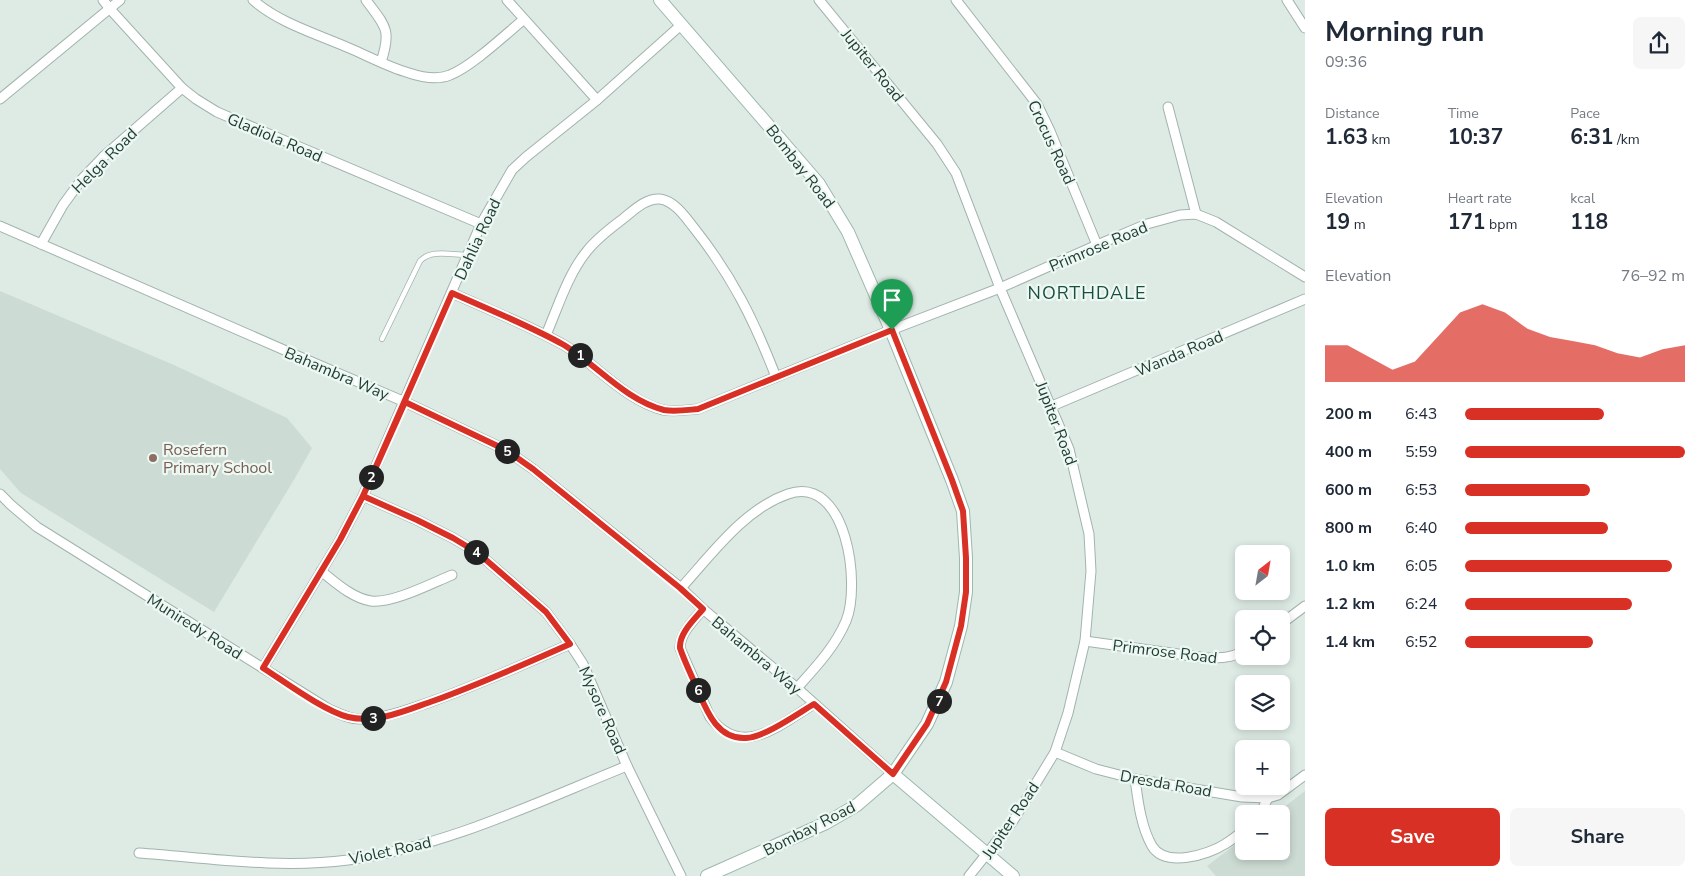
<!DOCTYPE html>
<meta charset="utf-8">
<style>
:root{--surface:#fff;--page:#f6f6f7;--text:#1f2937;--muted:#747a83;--accent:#d93025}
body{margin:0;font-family:"Nunito Sans",sans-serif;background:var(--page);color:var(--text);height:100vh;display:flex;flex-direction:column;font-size:19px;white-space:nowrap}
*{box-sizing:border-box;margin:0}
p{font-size:16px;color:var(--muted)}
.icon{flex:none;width:28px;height:28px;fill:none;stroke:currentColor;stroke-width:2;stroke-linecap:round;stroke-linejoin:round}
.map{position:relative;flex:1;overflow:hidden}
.sheet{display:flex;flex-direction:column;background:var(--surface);width:400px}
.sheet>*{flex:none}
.needle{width:32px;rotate:31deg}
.buttons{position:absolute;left:1235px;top:545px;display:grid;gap:10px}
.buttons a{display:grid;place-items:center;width:55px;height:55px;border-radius:8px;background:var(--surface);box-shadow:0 2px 8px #0003;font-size:25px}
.pin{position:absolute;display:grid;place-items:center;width:42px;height:42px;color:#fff;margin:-51px -21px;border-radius:50% 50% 50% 0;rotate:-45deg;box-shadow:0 0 5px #0007}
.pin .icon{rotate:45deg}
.km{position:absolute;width:25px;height:25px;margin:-12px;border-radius:50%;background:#222;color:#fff;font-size:14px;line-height:25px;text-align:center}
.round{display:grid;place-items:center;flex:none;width:52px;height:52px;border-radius:8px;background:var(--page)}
.summary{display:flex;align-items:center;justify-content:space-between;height:85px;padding:0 20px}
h1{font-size:28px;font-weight:700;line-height:38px}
.stats{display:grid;grid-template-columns:repeat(3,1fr);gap:8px;height:85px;padding:5px 20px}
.stats div{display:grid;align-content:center}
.stats b{font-size:21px;font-weight:700}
.stats small{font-size:14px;font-weight:400}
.stats p{font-size:14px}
.chart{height:140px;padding:10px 20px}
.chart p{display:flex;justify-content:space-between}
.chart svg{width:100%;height:90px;margin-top:5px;fill:var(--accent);opacity:.7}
.button{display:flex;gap:10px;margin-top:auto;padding:10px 20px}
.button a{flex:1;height:58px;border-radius:8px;background:var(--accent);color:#fff;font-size:20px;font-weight:700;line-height:58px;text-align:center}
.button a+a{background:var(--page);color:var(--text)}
ul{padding:0 20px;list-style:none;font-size:16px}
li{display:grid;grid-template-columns:80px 60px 1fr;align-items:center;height:38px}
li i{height:12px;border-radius:6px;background:var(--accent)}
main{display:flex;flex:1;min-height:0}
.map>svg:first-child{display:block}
.built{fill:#ccdbd3}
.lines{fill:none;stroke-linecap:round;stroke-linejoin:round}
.lane-casing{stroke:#a1b3ac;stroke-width:6}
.street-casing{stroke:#a1b3ac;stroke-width:11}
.secondary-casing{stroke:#9cb8ac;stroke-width:14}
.lane{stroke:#fff;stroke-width:4.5}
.street{stroke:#fff;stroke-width:9}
.secondary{stroke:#fff;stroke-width:12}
.route-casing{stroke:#fff;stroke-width:10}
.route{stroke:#d93025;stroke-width:6}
.education-dot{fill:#8d6e63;stroke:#eef8f3;stroke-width:2}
.labels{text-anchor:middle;stroke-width:4.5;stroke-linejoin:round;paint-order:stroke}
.street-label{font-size:16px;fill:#1e3c33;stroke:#eef8f3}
.education-label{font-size:16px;fill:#785e54;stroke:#eef8f3;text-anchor:start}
.neighbourhood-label{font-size:18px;letter-spacing:1px;fill:#194f40;stroke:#eef8f3}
</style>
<main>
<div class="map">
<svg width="1305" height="876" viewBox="0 0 1305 876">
<rect width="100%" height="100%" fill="#deebe5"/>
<g class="built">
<polygon points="0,291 174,365 287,418 312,448 295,478 214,612 21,493 0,469"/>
<polygon points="1305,791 1305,876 1216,876 1207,866 1244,838 1244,851 1281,851 1281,814 1275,814"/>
</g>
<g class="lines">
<g class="lane-casing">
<path id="lane" d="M382,339L420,261C431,249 452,255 467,255"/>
</g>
<g class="street-casing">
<g id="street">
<polyline points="103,0 110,9 182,88 196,99 217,112 481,224"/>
<path d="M253,0C279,23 317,34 349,48C368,56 388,67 409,73C421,77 438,80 450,75C471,67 505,35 523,20"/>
<path d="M366,0C385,26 392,29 381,62"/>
<polyline points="507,0 597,100"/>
<polyline points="819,0 937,144 956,173 1000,288 1069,449 1089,534 1091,571 1085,641 1068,713 1055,752 1013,821 969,876"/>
<polyline points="956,0 1037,104 1050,131 1097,245"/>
<polyline points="1287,0 1305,28"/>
<polyline points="0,99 120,0"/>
<polyline points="1168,107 1196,214"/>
<polyline points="0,226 291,353 405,402 506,450 533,469 681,588 703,609 797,688 893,774"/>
<polyline points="41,244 63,205 82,179 103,157 182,88"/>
<path d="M452,293C490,310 528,325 564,345C597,365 625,400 663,410C675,412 687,410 698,409L891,330L1000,288L1097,245L1147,224L1180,215L1196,214L1216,222L1305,277"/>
<path d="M546,335C558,307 568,274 587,251C597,238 611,228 624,218C634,210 646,198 660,199C675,201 686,218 694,228C732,276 754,320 776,377"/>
<polyline points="1052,406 1305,299"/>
<path d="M0,494L11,505L37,527L327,708C338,713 348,719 360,719C385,719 410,709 433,701C480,684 525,664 570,644"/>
<polyline points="363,496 417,520 453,538 478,553 546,612 570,644 583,664 627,766 681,876"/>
<path d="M321,571C335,582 352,598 371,601C392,604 432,583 452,575"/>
<path d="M681,588C711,555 744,509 788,494C847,474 861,585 846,621C835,647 815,668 797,688"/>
<path d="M703,609C694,620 680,633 680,648L710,717C742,760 780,724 814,704"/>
<polyline points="1281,624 1305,606"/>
<path d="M1085,641L1207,658C1221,658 1231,658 1244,651"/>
<polyline points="263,668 340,540 363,496 481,224 512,170 526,157 597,100 681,25"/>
<polyline points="1055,752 1096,769 1135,779 1242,797 1268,798 1278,795 1305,775"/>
<path d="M1135,779C1138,801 1141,827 1152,846C1165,868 1208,855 1225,844C1232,840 1238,835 1244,830"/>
<polyline points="1260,814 1268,798"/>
<path d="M139,853C208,858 279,869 348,860C445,847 537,802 627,766"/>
</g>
</g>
<g class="secondary-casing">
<g id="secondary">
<polyline points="660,0 819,184 848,232 891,330 952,480 963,511 966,558 966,592 961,626 946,682 927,724 893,774 857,805 826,823 707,876"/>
<polyline points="893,774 1013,876"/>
</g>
</g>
<use href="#lane" class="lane"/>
<use href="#street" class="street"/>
<use href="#secondary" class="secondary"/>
</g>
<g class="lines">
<g class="route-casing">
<path id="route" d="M892,330L698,409C687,410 675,412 664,410C625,400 597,365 564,345C528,325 490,310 452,293L363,496L340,540L263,668C285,682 324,711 348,717C377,724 407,710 433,701C480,684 525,664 570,644L546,612L478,553L453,538L417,520L363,496L405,402L506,450L533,469L680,588L703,609C694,620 679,633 680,648C684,660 690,672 695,684C705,706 715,740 746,738C765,737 797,714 814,704L893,774L927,724L946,682L961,626L966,592V558L963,511L952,480L892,330"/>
</g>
<use href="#route" class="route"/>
</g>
<circle class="education-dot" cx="153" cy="458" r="5"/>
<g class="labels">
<g class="street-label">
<text transform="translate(873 65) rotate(51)" y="6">Jupiter Road</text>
<text transform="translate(275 137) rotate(23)" y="6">Gladiola Road</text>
<text transform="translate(1052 142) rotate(65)" y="6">Crocus Road</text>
<text transform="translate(104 160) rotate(-45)" y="6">Helga Road</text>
<text transform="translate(801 166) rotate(52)" y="6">Bombay Road</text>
<text transform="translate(477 239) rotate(-65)" y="6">Dahlia Road</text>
<text transform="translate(1098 246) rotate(-23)" y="6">Primrose Road</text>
<text transform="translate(1179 353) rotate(-23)" y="6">Wanda Road</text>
<text transform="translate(337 373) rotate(23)" y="6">Bahambra Way</text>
<text transform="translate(1057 423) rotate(69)" y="6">Jupiter Road</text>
<text transform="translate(195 626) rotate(32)" y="6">Muniredy Road</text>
<text transform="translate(1165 651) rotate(7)" y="6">Primrose Road</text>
<text transform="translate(757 655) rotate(40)" y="6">Bahambra Way</text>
<text transform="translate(603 710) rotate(66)" y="6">Mysore Road</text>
<text transform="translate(1166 783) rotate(10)" y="6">Dresda Road</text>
<text transform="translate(1010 820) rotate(-56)" y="6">Jupiter Road</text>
<text transform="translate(809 828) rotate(-27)" y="6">Bombay Road</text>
<text transform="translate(390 850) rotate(-12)" y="6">Violet Road</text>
</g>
<g class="education-label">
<text x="163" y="455">Rosefern<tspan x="163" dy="18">Primary School</tspan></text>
</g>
<g class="neighbourhood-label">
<text x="1087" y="299">NORTHDALE</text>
</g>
</g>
</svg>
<div class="buttons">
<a><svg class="needle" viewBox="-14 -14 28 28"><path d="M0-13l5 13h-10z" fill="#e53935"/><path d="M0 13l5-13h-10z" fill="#747a83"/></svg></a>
<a><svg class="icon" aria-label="locate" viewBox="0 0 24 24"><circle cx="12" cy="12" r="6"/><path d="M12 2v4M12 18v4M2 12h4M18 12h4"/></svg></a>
<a><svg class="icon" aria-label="layers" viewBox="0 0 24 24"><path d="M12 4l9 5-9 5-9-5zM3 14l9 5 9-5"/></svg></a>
<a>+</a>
<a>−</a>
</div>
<div class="pin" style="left:892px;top:330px;background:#1e9e55"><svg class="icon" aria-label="arrive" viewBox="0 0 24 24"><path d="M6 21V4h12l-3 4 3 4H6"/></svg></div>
<b class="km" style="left:580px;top:355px">1</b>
<b class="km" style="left:371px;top:477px">2</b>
<b class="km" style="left:373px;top:718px">3</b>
<b class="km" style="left:476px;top:552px">4</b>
<b class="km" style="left:507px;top:451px">5</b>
<b class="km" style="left:698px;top:690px">6</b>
<b class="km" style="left:939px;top:701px">7</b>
</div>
<section class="sheet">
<div class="summary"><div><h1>Morning run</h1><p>09:36</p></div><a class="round"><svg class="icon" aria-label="share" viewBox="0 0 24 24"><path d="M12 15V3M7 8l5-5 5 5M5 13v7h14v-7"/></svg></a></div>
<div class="stats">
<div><p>Distance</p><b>1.63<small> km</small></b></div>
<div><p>Time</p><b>10:37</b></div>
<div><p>Pace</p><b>6:31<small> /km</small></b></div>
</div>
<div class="stats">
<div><p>Elevation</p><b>19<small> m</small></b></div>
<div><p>Heart rate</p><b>171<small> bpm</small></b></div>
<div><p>kcal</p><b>118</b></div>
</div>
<div class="chart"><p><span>Elevation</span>76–92 m</p>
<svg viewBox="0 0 160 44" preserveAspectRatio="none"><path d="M0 44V26L10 26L20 32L30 38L40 34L50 22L60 10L70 6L80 10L90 18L100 22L110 24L120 26L130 30L140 32L150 28L160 26V44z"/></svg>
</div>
<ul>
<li><b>200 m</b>6:43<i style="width:63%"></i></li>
<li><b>400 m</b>5:59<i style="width:100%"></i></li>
<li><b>600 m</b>6:53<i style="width:57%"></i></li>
<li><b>800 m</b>6:40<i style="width:65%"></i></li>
<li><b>1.0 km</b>6:05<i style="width:94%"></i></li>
<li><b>1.2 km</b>6:24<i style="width:76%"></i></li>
<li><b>1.4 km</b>6:52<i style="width:58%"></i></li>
</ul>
<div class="button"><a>Save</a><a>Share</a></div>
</section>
</main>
